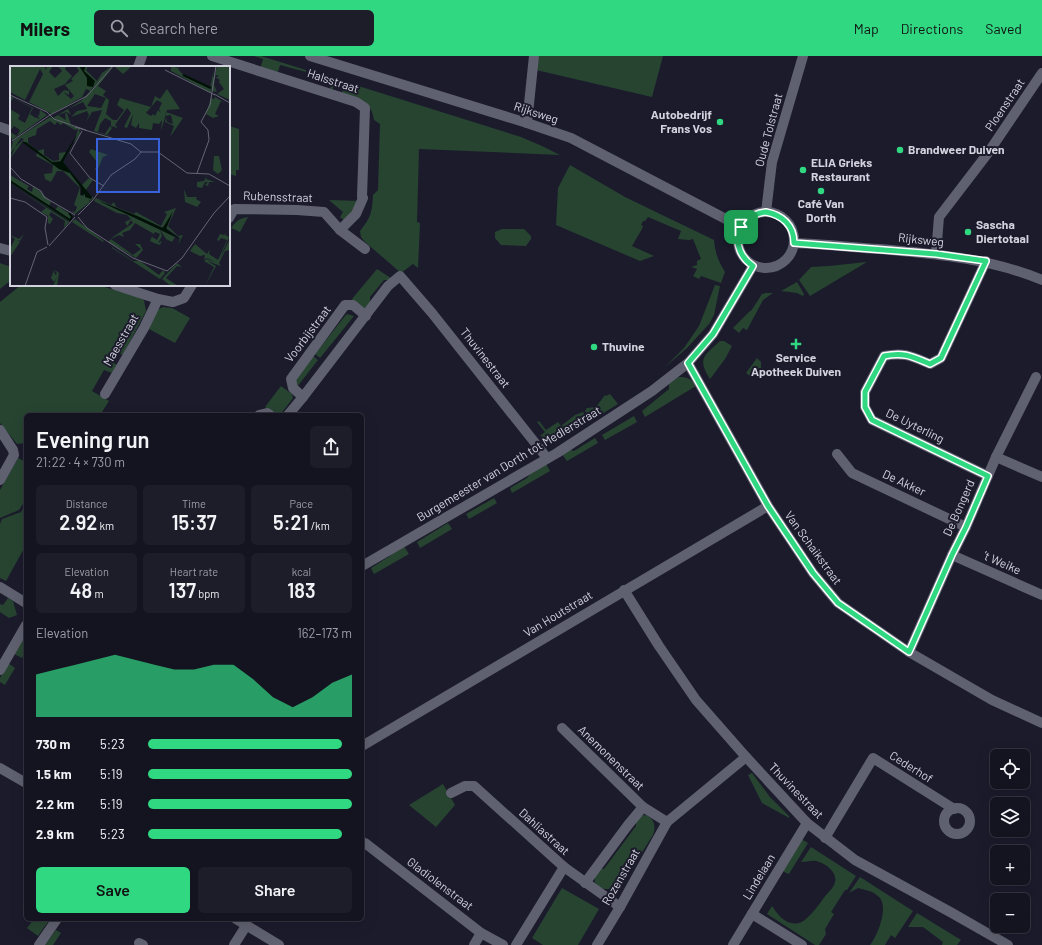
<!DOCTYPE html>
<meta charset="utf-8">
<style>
:root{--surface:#141421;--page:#1d1d2a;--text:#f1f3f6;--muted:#9d9ea5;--line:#33333f;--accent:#31d882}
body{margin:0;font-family:Barlow,sans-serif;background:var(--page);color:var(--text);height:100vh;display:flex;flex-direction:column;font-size:15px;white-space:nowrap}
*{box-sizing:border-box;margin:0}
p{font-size:13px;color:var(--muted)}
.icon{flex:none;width:22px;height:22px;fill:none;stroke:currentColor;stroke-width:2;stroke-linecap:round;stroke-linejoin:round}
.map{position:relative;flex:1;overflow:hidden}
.drawer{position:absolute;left:24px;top:357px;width:340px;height:508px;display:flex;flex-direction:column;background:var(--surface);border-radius:6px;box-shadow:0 4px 16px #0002,0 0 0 1px var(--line)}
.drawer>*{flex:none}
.tools{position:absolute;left:990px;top:693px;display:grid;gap:8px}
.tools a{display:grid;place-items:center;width:40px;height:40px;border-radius:6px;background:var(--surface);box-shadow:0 4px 16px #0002,0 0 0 1px var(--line);font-size:20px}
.pin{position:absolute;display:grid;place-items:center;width:34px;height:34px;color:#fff;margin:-17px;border-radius:8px;box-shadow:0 2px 6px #0006}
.round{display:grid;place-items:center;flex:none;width:42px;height:42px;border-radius:6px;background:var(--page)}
.summary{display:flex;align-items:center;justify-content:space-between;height:68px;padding:0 12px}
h1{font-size:22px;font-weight:600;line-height:30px}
.figures{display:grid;grid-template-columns:repeat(3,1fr);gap:6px;height:68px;padding:4px 12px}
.figures div{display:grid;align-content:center;border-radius:6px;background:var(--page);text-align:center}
.figures b{font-size:20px;font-weight:600}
.figures small{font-size:11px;font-weight:400}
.figures p{font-size:11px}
.chart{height:112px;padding:8px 12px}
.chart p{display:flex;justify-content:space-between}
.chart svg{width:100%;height:72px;margin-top:4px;fill:var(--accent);opacity:.7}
.cta{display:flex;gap:8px;margin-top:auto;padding:8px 12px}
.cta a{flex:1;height:46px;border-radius:6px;background:var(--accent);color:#111;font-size:16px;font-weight:600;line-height:46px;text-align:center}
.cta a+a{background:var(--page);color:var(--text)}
ul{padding:0 12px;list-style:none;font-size:13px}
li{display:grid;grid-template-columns:64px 48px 1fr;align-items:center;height:30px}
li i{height:10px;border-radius:5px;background:var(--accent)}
header{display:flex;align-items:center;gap:24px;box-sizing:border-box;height:56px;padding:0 20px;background:var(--accent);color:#111}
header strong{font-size:19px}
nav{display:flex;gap:22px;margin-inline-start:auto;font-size:14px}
.search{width:280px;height:36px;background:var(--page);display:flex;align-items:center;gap:10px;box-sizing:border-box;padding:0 14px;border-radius:6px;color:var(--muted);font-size:15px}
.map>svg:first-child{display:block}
.green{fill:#274431}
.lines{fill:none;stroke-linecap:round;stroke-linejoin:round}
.minor{stroke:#606170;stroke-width:10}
.route-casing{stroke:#fff;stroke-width:8}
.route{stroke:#31d882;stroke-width:5}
.poi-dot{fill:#31d882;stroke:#1b1b2c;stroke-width:1.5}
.labels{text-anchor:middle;stroke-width:4;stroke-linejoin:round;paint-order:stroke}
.street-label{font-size:12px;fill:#d3d3df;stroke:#1b1b2c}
.poi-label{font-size:12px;font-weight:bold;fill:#d3d3df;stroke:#1b1b2c;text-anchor:start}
.inset-river{fill:none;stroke:#001105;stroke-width:2}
.inset-road{fill:none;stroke:#656574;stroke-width:1}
.view{fill:#3862d9;fill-opacity:0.15;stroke:#3862d9;stroke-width:2}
.inset-edge{fill:none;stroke:#d3d3df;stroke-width:2}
</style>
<header>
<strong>Milers</strong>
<div class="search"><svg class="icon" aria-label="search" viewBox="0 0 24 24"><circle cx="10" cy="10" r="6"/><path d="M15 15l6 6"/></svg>Search here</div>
<nav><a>Map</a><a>Directions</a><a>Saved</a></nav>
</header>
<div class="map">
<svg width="1042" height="889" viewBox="0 0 1042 889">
<rect width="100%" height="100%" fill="#1b1b2c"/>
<g class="green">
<polygon points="254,0 261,0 306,14 306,16 280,9 278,16 260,13 263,3"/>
<polygon points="537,0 663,0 652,41 536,14"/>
<path d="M333,22L521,81L542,90L560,99L419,93L417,166L420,167L418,212L413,208L401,217L365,186L361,181L360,175C371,161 372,157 373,139L378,134L380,68L374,64C371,44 359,43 342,37L344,29L336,26L332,34L330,33Z"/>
<polygon points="229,70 239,73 239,114 236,114 236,120 229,118"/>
<path d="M570,109L625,141L714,184C715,196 718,205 725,216L721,227L701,220L699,223L693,220L697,213L691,211L697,209V205L701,203L693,183L689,184L678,183L681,175L648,161L645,165H643L641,169L643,170L642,173L632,190L654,200L640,205L556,169L558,132Z"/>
<polygon points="329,144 360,145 345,165 340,161 343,156"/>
<path d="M248,161L240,176L231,172C236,165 240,162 248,161Z"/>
<polygon points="502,173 524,173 531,180 531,183 526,190 501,189 495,182 495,176"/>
<polygon points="867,206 810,240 799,224 811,211 829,210"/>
<polygon points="0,207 11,211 11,224 0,233"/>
<polygon points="377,213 391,222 389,224 384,224 370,241 370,246 365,253 354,249 352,243"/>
<polygon points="797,226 804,238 803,240 797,237 781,235"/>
<polygon points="21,229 98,229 138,241 144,244 146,255 123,299 115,295 109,304 117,309 112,317 104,314 92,335 109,345 100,359 26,359 26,387 17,388 0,367 0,246"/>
<polygon points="715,229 720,230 714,259 709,268 687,292 664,312 684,292 699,270"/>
<polygon points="766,237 773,237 763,244 747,274 743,272 739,277 733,272 750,255 751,255 762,238"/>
<polygon points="163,251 172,252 190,262 175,287 149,273 157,254"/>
<polygon points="347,258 354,260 320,302 315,298 345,260"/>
<path d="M720,285H724L732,290L725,303L710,323C697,302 704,300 720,285Z"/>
<polygon points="313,300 318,304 297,331 294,322"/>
<polygon points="757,302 761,306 761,314 757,319 750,320 746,317"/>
<path d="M679,321C688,321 691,323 696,330L645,361L642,355L669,333V328L674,323Z"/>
<polygon points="281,330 292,338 293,342 280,359 274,359 265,351"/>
<polygon points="610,338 618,348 592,364 585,355 587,352 596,351 605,339 606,340"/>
<polygon points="583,356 589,365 554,385 540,380 545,376 537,366 539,365 546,374 558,366 561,370 575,359"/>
<polygon points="634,360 637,366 605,384 602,379"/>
<polygon points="595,382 598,387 567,405 561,397 568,393 574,395"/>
<polygon points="18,402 26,406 26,421 23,427 26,443 19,454 0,462 0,434"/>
<polygon points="545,406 550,415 512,437 510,432 527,422 534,413"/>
<polygon points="494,442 497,447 469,463 466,458"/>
<polygon points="26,448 26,489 6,525 0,522 0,468 2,463 21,456"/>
<polygon points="448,467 452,473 420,492 417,486"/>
<polygon points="403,489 409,498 374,518 371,512 390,500 397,492"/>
<polygon points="8,542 13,545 17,559 9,562 0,556 0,548 3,549"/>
<polygon points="24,581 26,582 26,594 22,602 14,598"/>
<polygon points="8,607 15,612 5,629 0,626 0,622"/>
<polygon points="752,717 770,741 789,760 789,762 762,747 748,719"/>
<polygon points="443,728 455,749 436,771 409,749"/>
<path d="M646,759C655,763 656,771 653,779L620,831C612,834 592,836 595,821C595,818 598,815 599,812L604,813L636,770V763L640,760Z"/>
<polygon points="801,783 808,787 789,818 784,816 783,812"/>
<path d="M811,791L856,820L847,834H845L831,856L834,858L825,873L826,878L819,889H815L767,858L772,850C778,859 786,870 799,867C807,865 818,850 823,843C826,838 832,834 834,829C840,818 826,807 816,805C812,804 806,806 801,806Z"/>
<path d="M860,821L913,855L895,882L891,879L885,889H870C878,879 889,851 879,841C873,835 866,834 858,832L849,837Z"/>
<polygon points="562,832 599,853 578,889 543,889 532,882"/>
<polygon points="917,857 961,884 957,889 942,889 943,886 923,871 908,871"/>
<polygon points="34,863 50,863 38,880 27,872"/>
<polygon points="56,874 61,877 53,889 45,889"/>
</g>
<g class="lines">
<g class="minor">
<polyline points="212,0 356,46 365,52 362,141 363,142 356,158 340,174"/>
<polyline points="310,0 527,67 571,82 741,171"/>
<polyline points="138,11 142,0"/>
<polyline points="527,67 534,0"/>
<polyline points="0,71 11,75"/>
<circle cx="766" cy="184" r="28"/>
<polyline points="766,156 772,106 803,0"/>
<polyline points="229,162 234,153 297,154 324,156 340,174 365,193"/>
<path d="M794,187C822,188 850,191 879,193C934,198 990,202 1042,224"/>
<polyline points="0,192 11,195"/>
<polyline points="936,198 939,161 988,97 1042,17"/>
<path d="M986,205L941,302L930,308C911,300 904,296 884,300L865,336V351L872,364L988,420"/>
<polyline points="115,229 158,243 173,246 184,242 192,229"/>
<polyline points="688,307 768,450 813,517 838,547 909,596 992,644 1042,667"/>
<polyline points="105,338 144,272 158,243"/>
<polyline points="303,341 293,332 291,323 345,249 353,249 366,260"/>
<polyline points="259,359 267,357 270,359"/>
<polyline points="288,359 303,341 388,230 400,220 432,257 547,402"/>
<polyline points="0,374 13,394 14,399 0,424"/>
<polyline points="837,398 852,417 966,471"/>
<polyline points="996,401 1042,421"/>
<polyline points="952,499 1042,539"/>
<polyline points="362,510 557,397 652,335 688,307 713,278 753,210"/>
<polyline points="0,531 26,547"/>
<polyline points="624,534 659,590 696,644 746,701 807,767 855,804 952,857 1008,889"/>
<polyline points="909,596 952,499 966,471 996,401 1036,321"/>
<polyline points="0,614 26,569"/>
<polyline points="562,672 643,751"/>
<polyline points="362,690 768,450"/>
<polyline points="0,712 26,727"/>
<polyline points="451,737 465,730 474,730 564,811 620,851"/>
<circle cx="957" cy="765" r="13"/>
<polyline points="667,766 746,701"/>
<polyline points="825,782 873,702 954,753"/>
<polyline points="362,788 365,787 481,877 503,889"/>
<polyline points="585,827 628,769 643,751 667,766 620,851 597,889"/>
<polyline points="752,858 802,889"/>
<polyline points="236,863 279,889"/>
<polyline points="139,887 143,889"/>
<polyline points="39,889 57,863"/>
<polyline points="234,889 246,870"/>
<polyline points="474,889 481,877"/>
<polyline points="516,889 564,811"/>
<polyline points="733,889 807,767"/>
</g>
</g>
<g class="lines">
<g class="route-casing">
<path id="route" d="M766,156C782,159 794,169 794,187L936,198L986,205L941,302L930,308C911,300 904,296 884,300L865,336V351L872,364L988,420L966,471L952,499L909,596L838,547L813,517L768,450L688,307L713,278L753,210C728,193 735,159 766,156Z"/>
</g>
<use href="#route" class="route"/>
</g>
<g class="poi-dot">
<circle cx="720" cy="66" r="4"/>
<circle cx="900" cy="94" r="4"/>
<circle cx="803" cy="114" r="4"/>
<circle cx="821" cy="135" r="4"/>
<circle cx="968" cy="176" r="4"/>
<path d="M794 282h4v4h4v4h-4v4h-4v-4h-4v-4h4z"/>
<circle cx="594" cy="291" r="4"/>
</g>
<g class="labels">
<g class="street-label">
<text transform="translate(333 25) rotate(18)" y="4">Halsstraat</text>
<text transform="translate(1005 49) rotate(-56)" y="4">Ploenstraat</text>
<text transform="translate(536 57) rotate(18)" y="4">Rijksweg</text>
<text transform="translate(769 74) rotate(-75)" y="4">Oude Tolstraat</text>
<text transform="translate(278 141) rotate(2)" y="4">Rubensstraat</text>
<text transform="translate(921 184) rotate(6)" y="4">Rijksweg</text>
<text transform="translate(308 278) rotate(-53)" y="4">Voorbijstraat</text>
<text transform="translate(121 284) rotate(-60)" y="4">Maesstraat</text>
<text transform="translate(485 302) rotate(52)" y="4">Thuvinestraat</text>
<text transform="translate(915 370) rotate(26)" y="4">De Uyterling</text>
<text transform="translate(509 408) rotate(-31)" y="4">Burgemeester van Dorth tot Medlerstraat</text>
<text transform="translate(904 427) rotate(25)" y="4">De Akker</text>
<text transform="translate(959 452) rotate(-66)" y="4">De Bongerd</text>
<text transform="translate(813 492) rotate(54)" y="4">Van Schaikstraat</text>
<text transform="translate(1002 507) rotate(24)" y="4">'t Weike</text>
<text transform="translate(558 558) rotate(-31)" y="4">Van Houtstraat</text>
<text transform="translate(611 702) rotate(44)" y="4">Anemonenstraat</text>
<text transform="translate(911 711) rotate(32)" y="4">Cederhof</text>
<text transform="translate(796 735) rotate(46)" y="4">Thuvinestraat</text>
<text transform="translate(544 776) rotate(42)" y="4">Dahliastraat</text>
<text transform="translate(621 821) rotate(-60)" y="4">Rozenstraat</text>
<text transform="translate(759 821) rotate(-59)" y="4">Lindelaan</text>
<text transform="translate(440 828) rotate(37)" y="4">Gladiolenstraat</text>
</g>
<g class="poi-label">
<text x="712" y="63" text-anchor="end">Autobedrijf<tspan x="712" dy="14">Frans Vos</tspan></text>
<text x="908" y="98">Brandweer Duiven</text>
<text x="811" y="111">ELIA Grieks<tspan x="811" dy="14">Restaurant</tspan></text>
<text x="821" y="152" text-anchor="middle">Café Van<tspan x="821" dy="14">Dorth</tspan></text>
<text x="976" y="173">Sascha<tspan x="976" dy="14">Diertotaal</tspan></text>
<text x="602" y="295">Thuvine</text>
<text x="796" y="306" text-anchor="middle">Service<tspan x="796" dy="14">Apotheek Duiven</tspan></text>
</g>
</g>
<g transform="translate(10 10)">
<rect width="220" height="220" fill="#1b1b2c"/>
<path d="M0,0H34L36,4L37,0H43L39,6L45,12L52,5L48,0H57L55,3L62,10L55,18L44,23L48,30L54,24L59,25V29L53,26L61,33L64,30L55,19L63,15L61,13L69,5L67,2L69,0H78L76,4L87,15L92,7L102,0L81,25L76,23L72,31L42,48L19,36L33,8L30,3L15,34L0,26ZM103,0H122L113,8L104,0L88,20L96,25L93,29L99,34L96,48L103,54H107L114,44L107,39L110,32L141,41L145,30L150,33L157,23L170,43L157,44L151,65L152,54L149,58L143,57L142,64L129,62V57L126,62L121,59L123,48L117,62L114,61L121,47L117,42L105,59L108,62L101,60V55L95,52L90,58L88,66L95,68L100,60L102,62L97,69L105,72L96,69L97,66L96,69L84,65L92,44L82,46L76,56L79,49L77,45L61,51L67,45L77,43L73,36L58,43L61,49L57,46L48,49L56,54L55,48L57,47L61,59L43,52L71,35ZM85,28L96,32L91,42L77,40ZM147,34L152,37L149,43L151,47L148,44L145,50L143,48L141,50L136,47ZM161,0L168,2L170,0L168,3L174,10L200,23L204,2L203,11H208V9L205,10L207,0H220V34L207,28L214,23L209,16L210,14L205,11L204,19L207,26L202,25V18L201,27L161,5ZM0,30L23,42L20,48L24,51L30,53L27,49L29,50L30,44L37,49L2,74L0,66L7,70L10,64L4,60L0,65V43L10,49L8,53L15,57L22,42L3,32L0,37ZM205,31L220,40L211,35L205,48L209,50L203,52L196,48L201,32L204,33ZM156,46L173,52L160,71L164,60L155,56L156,51L157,56L163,58L161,49L155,50ZM40,51L70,63L71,65L69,64L70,68L64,77L68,63L65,64L53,57L51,59L47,56L45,59L40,55L27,63L26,69L18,72V77L27,85L34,83V89L43,95L49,94V87L56,86L52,95L42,96L13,75L0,93L5,81L14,73L11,72L0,88L3,75ZM81,83L98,89L93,91L87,105L85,103L88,97L79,86ZM27,87L43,97L49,103L60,107L70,120L69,121L53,105H47L41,116L35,113L34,108L42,107L43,99L26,90ZM204,90H209L212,104L208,108L203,104ZM0,109L19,120L17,123L22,126L23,121L30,125L41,136L39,140L45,144L48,140L63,150L59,155L0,116ZM197,109L196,113L205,116H199L198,120L195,119L198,116H195L189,128L192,122L187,121V116L194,115ZM79,112L83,114L75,125L84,132L80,135L78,133L80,136L65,148L61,145L65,146L67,141L64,139L70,121V129L73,130L75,128L81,133L82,131L71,120ZM0,118L59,156L54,162L55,155L41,146L39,149L43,153L40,158L38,157V150L31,146L36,142ZM174,123L177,131H187L186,133L191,136L187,141L175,136ZM88,129L86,132L101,139L104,136L106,141L124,148L126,146L151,160L157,148L154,146L166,142L158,160L168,170L173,169L168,179L170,172L156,162L162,150L152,162L127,150L87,134L165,171L162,176L156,173L150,164L152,170L148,177L152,175L150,179L144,177L140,175L143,168L142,171L147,174L150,168L145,166L144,168L125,157L120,164L112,167L114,171L109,169L101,173L123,189L131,183L125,178H130L133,184L126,192L98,176L103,171L123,157L121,154L117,160L115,156L121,153L117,149L107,147L84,135ZM65,153L94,175L93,176L62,156ZM217,166L215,169L219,171L209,194L220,173V184L215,185L209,197L211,200L197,195L206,200L195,220L204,201L194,195L197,193L202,195L205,196L197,192L194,194L195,189L190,190L180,185L185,178L197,188L200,183L199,188L208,194L217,174L211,172L209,175L207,174L210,168L214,169ZM14,168L10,175L7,174L10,176L0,191V183L5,173L0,169L9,173ZM102,182V181L123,195H130L149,209L153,204L155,207L150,213ZM167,197L172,201L167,200L156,212L168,220H161L152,213ZM44,204L45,209L47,208L45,204L49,207L47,220H43L47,211L44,216L41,212Z" fill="#274431" fill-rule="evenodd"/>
<path d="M69,0H76L74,5L85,15L83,21L77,20V12ZM68,67L53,96L82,131L81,133L75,131V128L71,129V122L60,107L49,103L12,76H16L42,96H50ZM87,134L127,150L153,162L163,145L156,163L170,173Z" fill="#001105"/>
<path class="inset-river" d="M173,9L201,22M0,115L60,154L62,151L59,147"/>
<path class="inset-road" d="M155,4L205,29M204,28L220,37M0,29L37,46L40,49L77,30L103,0M65,61L121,78L131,86H148L177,107L199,108L220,120M72,65L60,87L80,112L94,120M2,75L40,49L44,53L76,64M0,101L11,113L31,125L34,131L65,149M187,107L199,74L198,64L191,56L200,39L206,0M0,132L15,136L37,151L35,162L38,179M68,149L83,134L101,109L125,93L131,86M68,151L77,162L123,192L157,205L172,192L204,147L220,130M39,180L65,151M15,220L27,186L37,181"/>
<path class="view" d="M87,73H149V126H87Z"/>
<rect width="220" height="220" class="inset-edge"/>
</g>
</svg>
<div class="tools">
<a><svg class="icon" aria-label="locate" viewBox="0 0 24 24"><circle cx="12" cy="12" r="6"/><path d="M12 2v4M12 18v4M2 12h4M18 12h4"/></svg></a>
<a><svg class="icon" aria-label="layers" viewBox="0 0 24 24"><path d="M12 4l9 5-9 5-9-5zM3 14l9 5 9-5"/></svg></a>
<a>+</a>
<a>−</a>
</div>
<div class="pin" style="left:741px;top:171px;background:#1e9e55"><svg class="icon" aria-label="arrive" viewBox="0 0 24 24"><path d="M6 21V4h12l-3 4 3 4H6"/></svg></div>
<section class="drawer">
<div class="summary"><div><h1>Evening run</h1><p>21:22 · 4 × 730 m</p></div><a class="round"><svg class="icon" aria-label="share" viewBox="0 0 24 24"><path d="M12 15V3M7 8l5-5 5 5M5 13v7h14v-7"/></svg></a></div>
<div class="figures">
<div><p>Distance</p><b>2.92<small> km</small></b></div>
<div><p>Time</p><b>15:37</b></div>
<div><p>Pace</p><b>5:21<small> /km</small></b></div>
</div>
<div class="figures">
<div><p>Elevation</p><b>48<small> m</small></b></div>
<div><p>Heart rate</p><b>137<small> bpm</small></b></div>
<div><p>kcal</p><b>183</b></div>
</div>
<div class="chart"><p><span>Elevation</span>162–173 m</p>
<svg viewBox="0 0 160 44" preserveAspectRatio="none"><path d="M0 44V18L10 15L20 12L30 9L40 6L50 9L60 12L70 15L80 15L90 12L100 12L110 21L120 32L130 38L140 32L150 23L160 18V44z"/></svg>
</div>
<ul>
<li><b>730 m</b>5:23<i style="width:95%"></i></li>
<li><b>1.5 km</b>5:19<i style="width:100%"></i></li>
<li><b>2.2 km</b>5:19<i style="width:100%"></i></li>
<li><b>2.9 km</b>5:23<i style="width:95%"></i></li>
</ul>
<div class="cta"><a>Save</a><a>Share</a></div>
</section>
</div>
